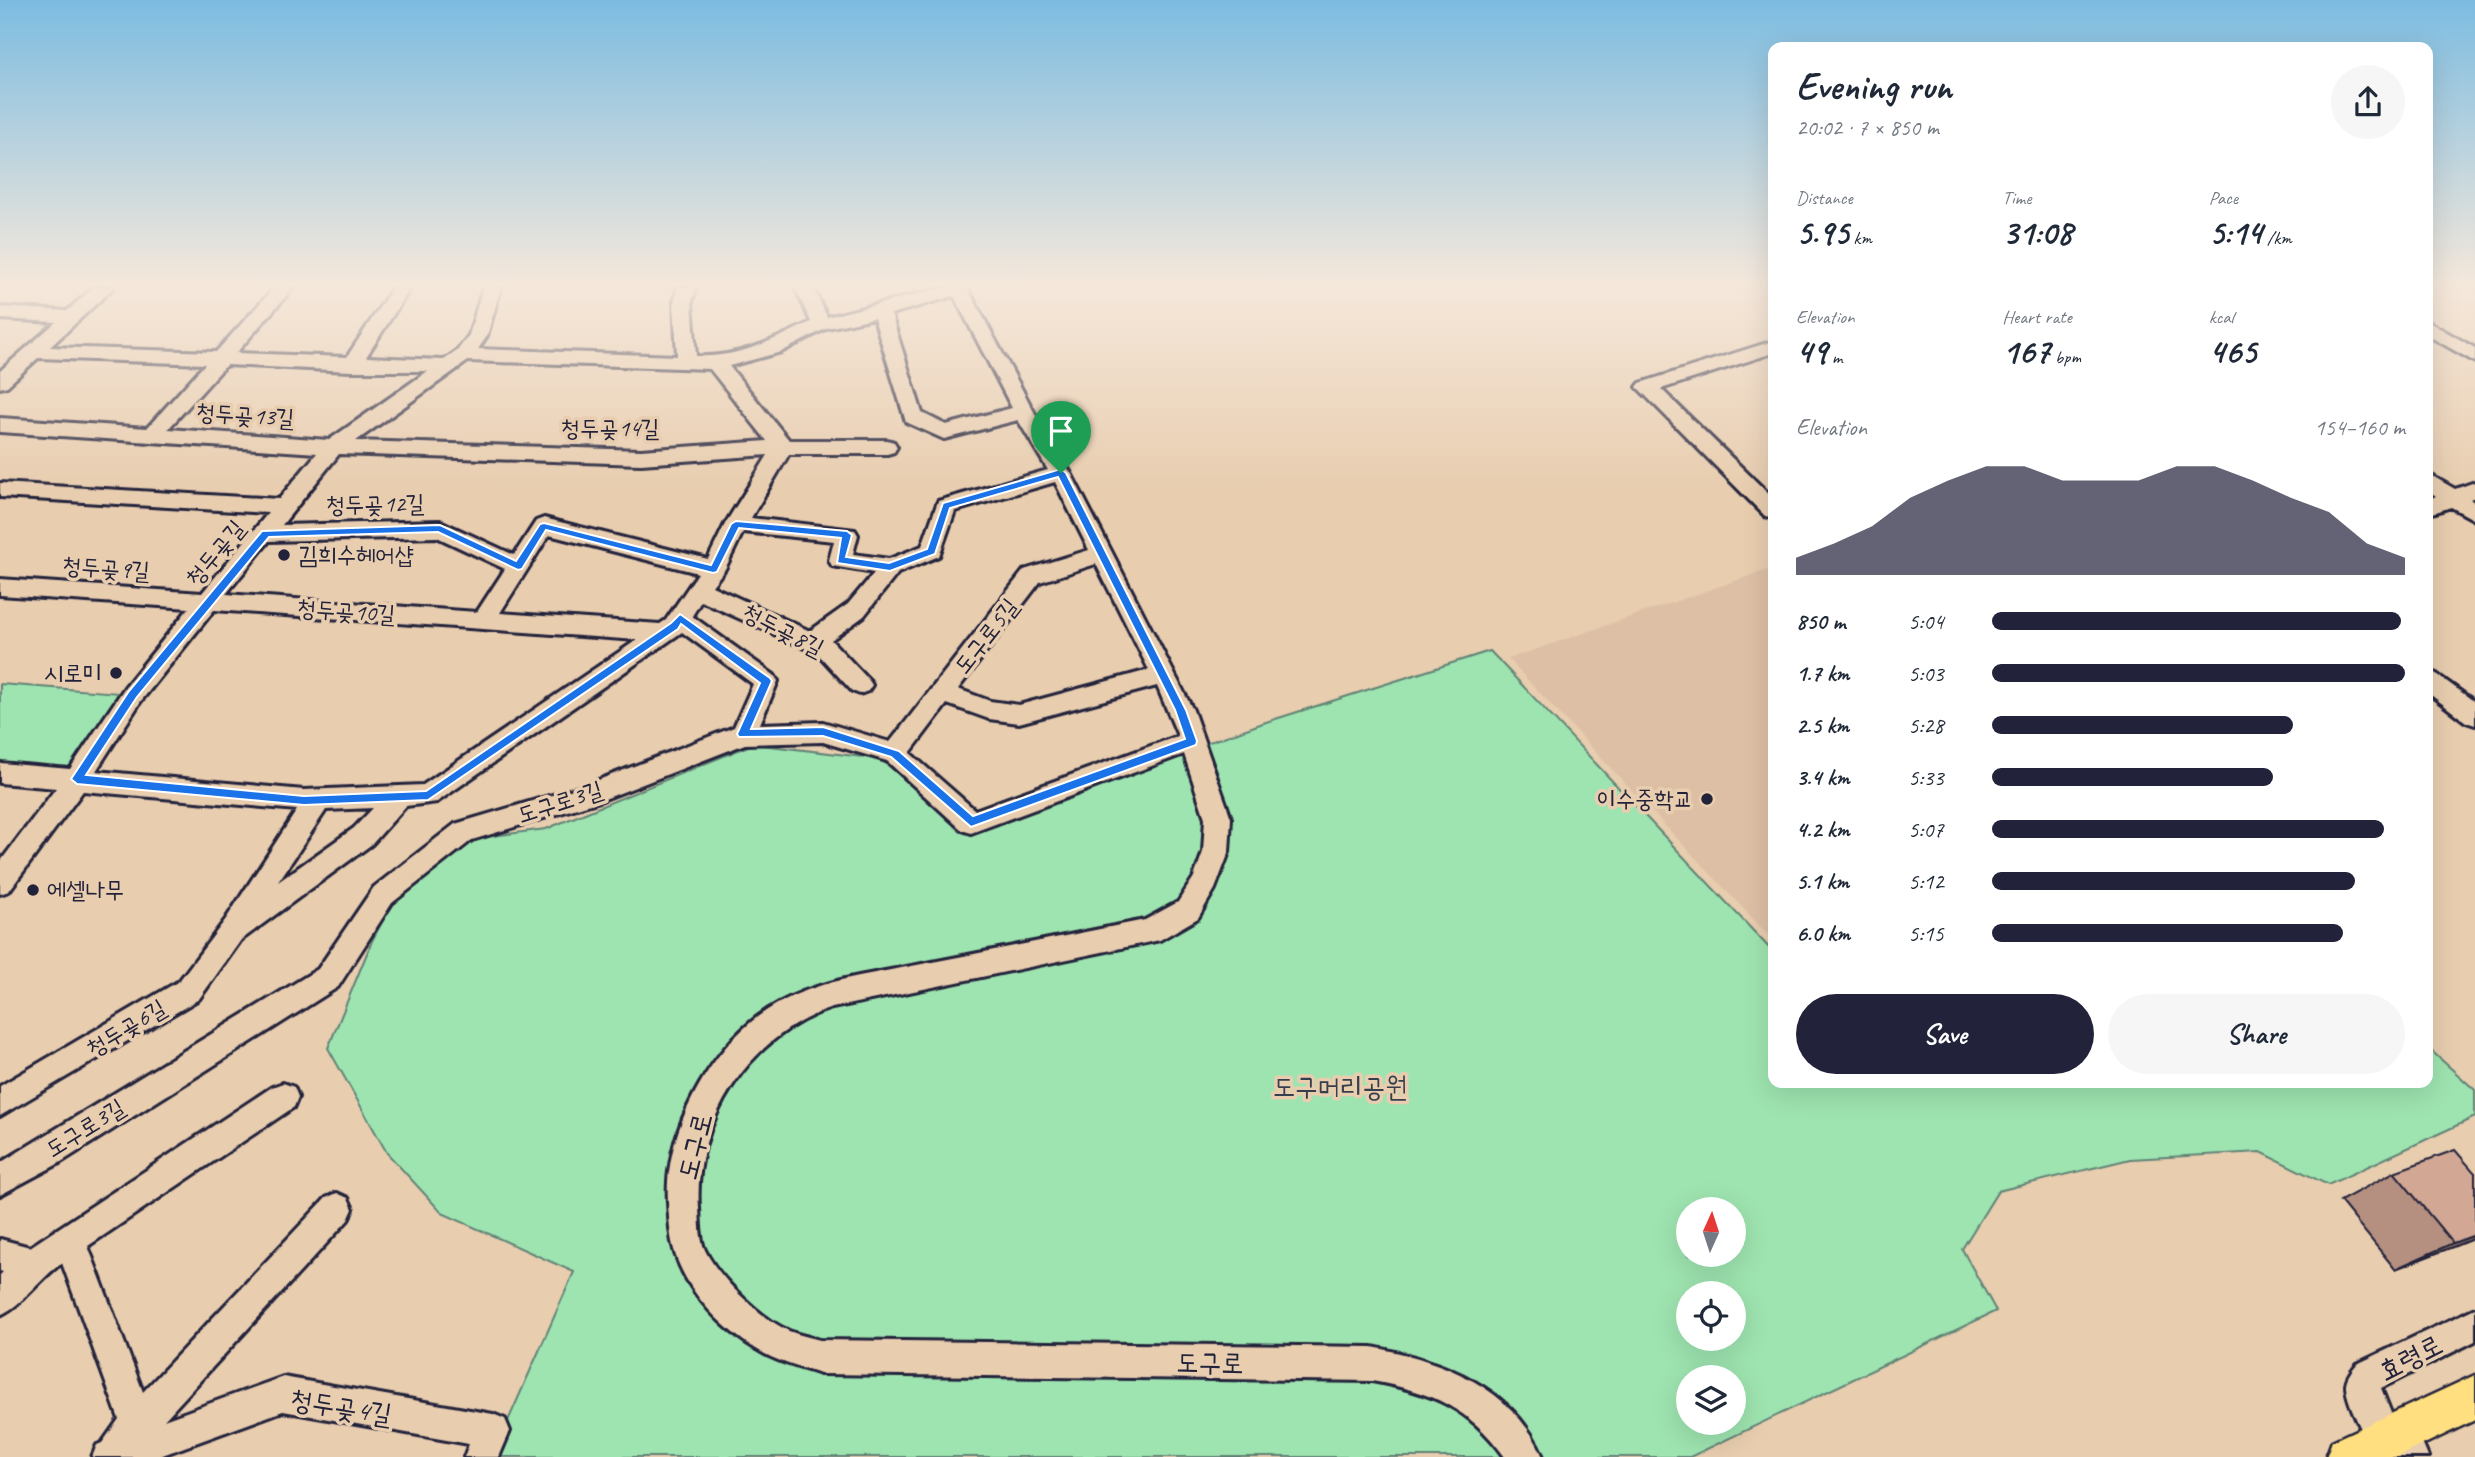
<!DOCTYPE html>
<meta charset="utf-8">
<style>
:root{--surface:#fff;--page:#f6f6f7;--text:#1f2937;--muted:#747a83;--accent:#22223b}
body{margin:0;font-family:Caveat,"Poor Story",sans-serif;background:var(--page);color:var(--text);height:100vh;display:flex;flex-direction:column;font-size:26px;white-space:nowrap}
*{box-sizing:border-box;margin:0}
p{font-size:23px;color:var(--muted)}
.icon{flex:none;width:38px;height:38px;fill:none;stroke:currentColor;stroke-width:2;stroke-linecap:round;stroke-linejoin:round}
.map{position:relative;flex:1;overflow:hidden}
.side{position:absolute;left:1768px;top:42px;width:665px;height:1046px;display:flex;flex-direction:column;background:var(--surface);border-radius:14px;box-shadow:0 7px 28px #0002}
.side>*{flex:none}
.needle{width:46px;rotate:3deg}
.buttons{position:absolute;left:1676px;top:1197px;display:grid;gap:14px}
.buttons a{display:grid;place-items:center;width:70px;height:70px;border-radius:50%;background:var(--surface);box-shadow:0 7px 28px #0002;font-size:35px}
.pin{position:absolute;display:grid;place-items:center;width:60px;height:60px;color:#fff;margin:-72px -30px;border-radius:50% 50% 50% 0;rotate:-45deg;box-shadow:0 0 7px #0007}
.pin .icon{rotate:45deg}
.round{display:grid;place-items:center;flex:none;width:74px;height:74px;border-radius:37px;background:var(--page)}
.summary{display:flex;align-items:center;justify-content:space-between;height:119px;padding:0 28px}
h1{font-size:38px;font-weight:600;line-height:52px}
.figures{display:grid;grid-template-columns:repeat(3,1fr);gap:10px;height:119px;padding:7px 28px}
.figures div{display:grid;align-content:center}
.figures b{font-size:35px;font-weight:600}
.figures small{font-size:19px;font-weight:400}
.figures p{font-size:19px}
.chart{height:196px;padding:14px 28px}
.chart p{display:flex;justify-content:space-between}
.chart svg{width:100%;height:126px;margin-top:7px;fill:var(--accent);opacity:.7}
.button{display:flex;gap:14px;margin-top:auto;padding:14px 28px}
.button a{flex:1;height:80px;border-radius:42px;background:var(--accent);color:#fff;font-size:28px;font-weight:600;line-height:80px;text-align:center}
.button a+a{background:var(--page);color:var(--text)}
ul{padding:0 28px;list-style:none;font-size:23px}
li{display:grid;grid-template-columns:112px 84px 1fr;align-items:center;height:52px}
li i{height:18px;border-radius:9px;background:var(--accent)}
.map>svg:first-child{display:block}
.built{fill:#ddbfa5}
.green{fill:#9ee4b0;stroke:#608376;stroke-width:2;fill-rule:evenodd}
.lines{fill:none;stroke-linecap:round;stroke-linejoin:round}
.minor-casing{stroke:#22223b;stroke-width:6}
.major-casing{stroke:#22223b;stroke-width:5}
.minor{fill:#e8cdaf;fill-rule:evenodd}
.major{fill:#ffdf80;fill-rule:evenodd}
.wall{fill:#b59080;stroke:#22223b;stroke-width:2}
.shaded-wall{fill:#937668;stroke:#22223b;stroke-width:2}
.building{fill:#d2a895;stroke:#22223b;stroke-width:2}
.route{fill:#1a73e8;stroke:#fff;stroke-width:2;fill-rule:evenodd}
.poi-dot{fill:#22223b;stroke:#e8cdaf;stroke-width:2.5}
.labels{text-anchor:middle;stroke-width:7;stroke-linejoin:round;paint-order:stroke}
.street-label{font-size:24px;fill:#22223b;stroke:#e8cdaf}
.poi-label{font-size:24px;fill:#22223b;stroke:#e8cdaf;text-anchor:start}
.near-park-label{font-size:28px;fill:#353f4d;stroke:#e8cdaf}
.near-street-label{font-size:28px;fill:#22223b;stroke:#e8cdaf}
</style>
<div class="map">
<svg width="2475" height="1457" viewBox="0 0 2475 1457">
<rect width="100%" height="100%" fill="#e8cdaf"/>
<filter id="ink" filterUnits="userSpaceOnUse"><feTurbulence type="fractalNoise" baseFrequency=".0143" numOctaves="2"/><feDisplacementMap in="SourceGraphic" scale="14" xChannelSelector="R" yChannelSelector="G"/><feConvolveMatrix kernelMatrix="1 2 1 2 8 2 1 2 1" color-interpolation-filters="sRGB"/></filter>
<g filter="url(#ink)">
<polygon class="built" points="1773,568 1773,940 1508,659"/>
<g class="green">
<path d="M1490,651L1773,952V1083H2427V1047L2475,1090V1117L2328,1185L2261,1152L2130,1159L1998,1191L1962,1249L1996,1311L1690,1457H492L574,1272L442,1213L387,1153L328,1048L372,941L397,893L461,840L546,829L753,744L880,759L965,828L1266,722ZM1689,1209H1734V1255H1689ZM1689,1293H1734V1339H1689ZM1689,1377H1734V1423H1689Z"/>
<polygon points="0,684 133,694 77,779 0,773"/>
</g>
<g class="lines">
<g class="minor-casing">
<g id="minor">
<path d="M94,287H114L50,347L216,352L275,287H294L236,353L347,357L393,287H411L366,357L444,360L457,351L469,335L483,287H501L487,336L478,349L677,356L674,302L678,287H696L692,302L696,356C738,358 774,340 811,322L795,287H813L827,317L946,287H967L1048,438L1071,473L1193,710L1231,818L1229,852L1215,889L1198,918L1160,940L832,1008C750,1034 693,1122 699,1208C700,1220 699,1238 705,1250C718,1277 761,1319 789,1331C799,1335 810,1337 820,1340L1372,1347C1441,1360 1514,1387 1543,1457H1505C1469,1407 1431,1392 1372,1381L820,1374C802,1368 782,1363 765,1354C720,1330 674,1281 670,1228C668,1207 666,1186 670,1165C680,1103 723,1033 779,1003C822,979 874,974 922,964C996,950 1070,935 1145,920L1178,902L1194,877L1203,852L1205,818L1184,754L971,833L962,830L887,761L823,742L745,744L597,802L472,840L392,903L338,987L58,1164L0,1195V1163L318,969L374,887L455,824L583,786L734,727L753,684L682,632L437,802L406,806L372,844L241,940L199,999L0,1116V1086L179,981L226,919L297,810L83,791L9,891L0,894V862L56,788L0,783V763L70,769L125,687L189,608L0,595V579L202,593L268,513L0,497V483L279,499L317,453L0,432V418L147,428L205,364L38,358L7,386L0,388V371L56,322L0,319V307L67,311ZM954,296L1012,408L946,425L922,413L891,314ZM874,318L906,422L944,439L1018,420L1048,470L938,501L922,546L889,559L853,554L858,535L855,530L751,518L789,454H887L894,452L897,447L894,442L887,440H789L729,366L781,352L827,328ZM468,361L710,369L767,441L641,450L356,441ZM226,365L351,371H428L329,440L168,429ZM339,454L641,464L768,455L725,524L708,559L544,518L536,521L514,555L440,521L282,525ZM1055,482L1089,550L1024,570L890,742L823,722L760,724L778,681L774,675L692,616L701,601L818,654L852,691L860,694L868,691L872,685L868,679L831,640L864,616L898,573L939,556L955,511ZM743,532L834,541L829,560L832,566L874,573L848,604L810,631L712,586L725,569ZM549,535L698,573L666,620L660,624L500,613ZM437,537L505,569L477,612L226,594L269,541ZM1096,564L1149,670L1019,705L990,701L958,689L1040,582ZM214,610L637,640L423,785L304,790L96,771L141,701ZM1157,686L1178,736L975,810L910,753L947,704L989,719L1019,723ZM373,808L354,828L278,882L326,810Z"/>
<polygon points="2427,321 2475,348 2475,362 2427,335"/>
<polygon points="1773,341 1773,353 1661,389 1773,498 1773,518 1765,516 1637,387 1640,383"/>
<polygon points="2427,473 2455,489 2475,482 2475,497 2470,499 2475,503 2475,520 2451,507 2427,515 2427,500 2436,496 2427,490"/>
<polygon points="2427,670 2435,673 2475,702 2475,725 2466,722 2427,692"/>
<path d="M283,1083L294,1087L298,1097L294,1107L88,1246L143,1392L326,1198L337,1193L348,1198L353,1209L348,1220L164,1420L283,1377L493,1414L505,1419L510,1431L499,1457H464L469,1444L283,1411L157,1457H92L97,1445L102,1443L119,1419L62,1263C40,1278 22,1306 0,1315V1275L3,1272L0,1271V1239L30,1247L272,1087Z"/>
<path d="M2475,1308V1341L2381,1388L2397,1428L2423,1445L2428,1457H2380L2373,1452C2365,1436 2345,1401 2346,1384C2347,1376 2353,1369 2357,1364Z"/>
</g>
</g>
<g class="major-casing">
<polygon id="major" points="2475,1375 2475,1420 2397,1457 2326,1457 2332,1441"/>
</g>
<use href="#minor" class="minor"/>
<use href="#major" class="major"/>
</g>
<polygon class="wall" points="2394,1172 2475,1173 2475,1238 2455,1246 2395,1269 2340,1201"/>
<polygon class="shaded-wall" points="2475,1235 2475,1238 2455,1246 2395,1269 2453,1243"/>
<polygon class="building" points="2455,1150 2475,1173 2475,1235 2453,1243 2394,1172"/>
</g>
<linearGradient id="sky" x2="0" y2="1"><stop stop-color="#7cbce1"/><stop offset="0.58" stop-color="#f5e8db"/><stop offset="1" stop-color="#f5e8db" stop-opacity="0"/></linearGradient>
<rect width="2475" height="491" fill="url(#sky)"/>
<path class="route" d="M1061,469L1066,473L1186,710L1197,741L1196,745L971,827L891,757L823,736L739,737L737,734L760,683L681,624L678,629L428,800L304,805L77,784L71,779L129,691L262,531L440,525L516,561L540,524L544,523L711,565L731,524L736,521L847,531L852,535L846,557L889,563L927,549L943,503ZM1058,477L1175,710L1185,739L973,816L899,751L823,727L751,729L772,681L770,678L680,614L671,623L426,791L304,796L86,775L137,697L269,537L438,532L518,570L522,569L546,530L713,573L717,572L739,528L841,538L837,563L890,571L935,554L950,508Z"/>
<g class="poi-dot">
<circle cx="284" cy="555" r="7"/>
<circle cx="116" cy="673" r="7"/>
<circle cx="1707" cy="799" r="7"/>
<circle cx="33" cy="890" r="7"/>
</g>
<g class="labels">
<g class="street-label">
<text transform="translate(245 415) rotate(4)" y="8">청두곶13길</text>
<text x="610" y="436">청두곶14길</text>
<text transform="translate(375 504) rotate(-1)" y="8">청두곶12길</text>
<text transform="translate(215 553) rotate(-50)" y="8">청두곶길</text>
<text transform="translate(106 568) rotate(4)" y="8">청두곶9길</text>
<text transform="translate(346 611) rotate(4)" y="8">청두곶10길</text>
<text transform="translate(783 630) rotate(27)" y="8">청두곶8길</text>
<text transform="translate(986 636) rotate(-52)" y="8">도구로5길</text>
<text transform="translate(560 802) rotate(-18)" y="8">도구로3길</text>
<text transform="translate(126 1028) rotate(-31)" y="8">청두곶6길</text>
<text transform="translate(85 1128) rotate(-32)" y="8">도구로3길</text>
</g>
<g class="poi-label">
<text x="298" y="563">김희수헤어샵</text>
<text x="102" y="681" text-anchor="end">시로미</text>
<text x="1693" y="807" text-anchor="end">이수중학교</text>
<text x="47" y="898">에셀나무</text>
</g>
<g class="near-park-label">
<text x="1340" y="1096">도구머리공원</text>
</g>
<g class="near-street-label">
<text transform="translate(694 1146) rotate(-76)" y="10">도구로</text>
<text transform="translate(2410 1357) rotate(-27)" y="10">효령로</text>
<text transform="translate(1210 1362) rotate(1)" y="10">도구로</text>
<text transform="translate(341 1406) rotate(9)" y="10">청두곶4길</text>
</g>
</g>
</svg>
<div class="buttons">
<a><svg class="needle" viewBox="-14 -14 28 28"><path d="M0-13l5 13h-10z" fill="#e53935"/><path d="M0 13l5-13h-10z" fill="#747a83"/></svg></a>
<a><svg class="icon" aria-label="locate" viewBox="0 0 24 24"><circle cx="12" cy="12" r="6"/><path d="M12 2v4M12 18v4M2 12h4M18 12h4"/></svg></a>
<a><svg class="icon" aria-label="layers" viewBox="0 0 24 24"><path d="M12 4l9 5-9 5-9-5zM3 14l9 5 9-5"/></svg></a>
</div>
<div class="pin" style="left:1061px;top:473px;background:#1e9e55"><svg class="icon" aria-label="arrive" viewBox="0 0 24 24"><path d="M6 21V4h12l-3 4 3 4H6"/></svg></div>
<section class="side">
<div class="summary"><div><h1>Evening run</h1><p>20:02 · 7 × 850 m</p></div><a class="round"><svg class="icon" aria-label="share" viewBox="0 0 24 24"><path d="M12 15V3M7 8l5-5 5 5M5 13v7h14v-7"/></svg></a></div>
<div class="figures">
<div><p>Distance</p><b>5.95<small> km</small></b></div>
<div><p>Time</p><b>31:08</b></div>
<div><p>Pace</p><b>5:14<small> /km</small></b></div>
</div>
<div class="figures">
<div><p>Elevation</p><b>49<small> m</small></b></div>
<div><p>Heart rate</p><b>167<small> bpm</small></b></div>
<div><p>kcal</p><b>465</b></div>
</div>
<div class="chart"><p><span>Elevation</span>154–160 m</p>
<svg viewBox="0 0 160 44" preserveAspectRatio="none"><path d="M0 44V38L10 33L20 27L30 17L40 11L50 6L60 6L70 11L80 11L90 11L100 6L110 6L120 11L130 17L140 22L150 33L160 38V44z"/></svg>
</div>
<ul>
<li><b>850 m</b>5:04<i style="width:99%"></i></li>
<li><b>1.7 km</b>5:03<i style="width:100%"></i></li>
<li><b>2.5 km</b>5:28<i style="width:73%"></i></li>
<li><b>3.4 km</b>5:33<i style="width:68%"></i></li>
<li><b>4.2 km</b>5:07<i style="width:95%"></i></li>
<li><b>5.1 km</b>5:12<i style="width:88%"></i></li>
<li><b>6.0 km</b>5:15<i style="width:85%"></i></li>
</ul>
<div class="button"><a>Save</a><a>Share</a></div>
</section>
</div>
